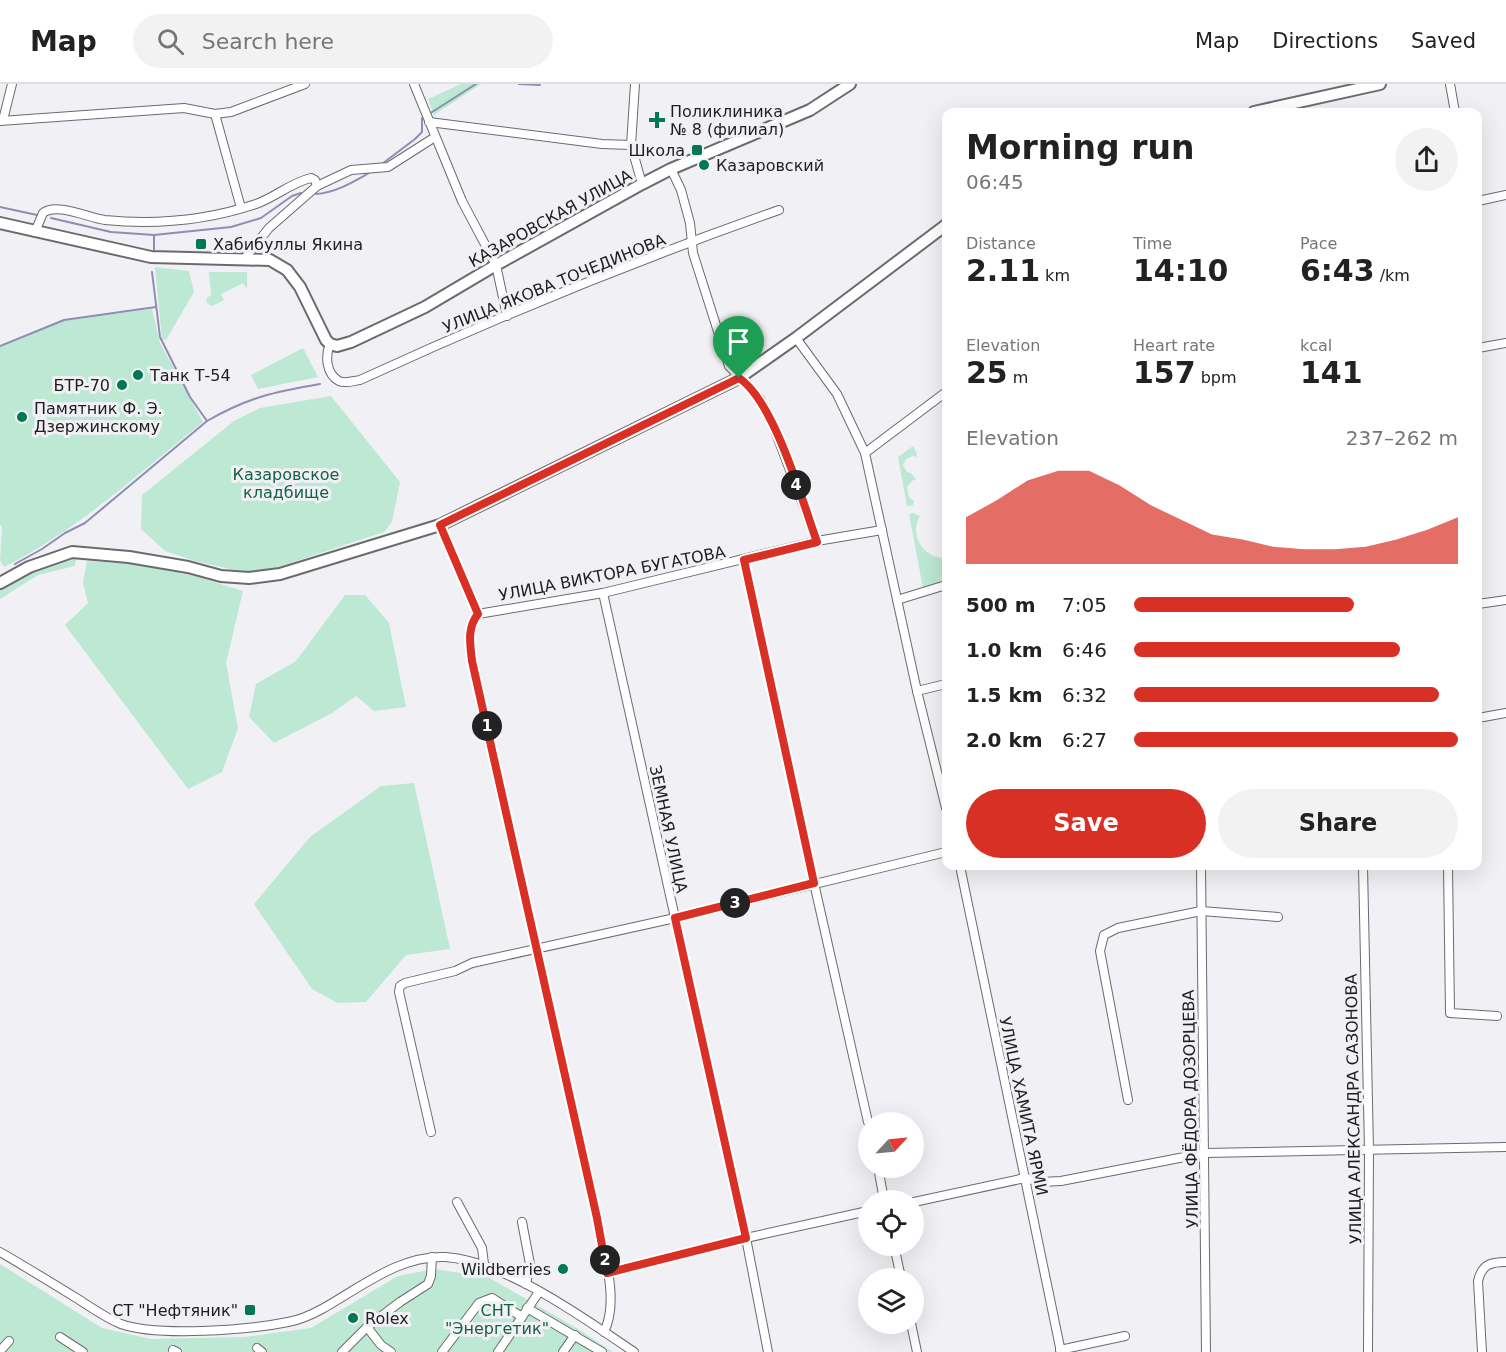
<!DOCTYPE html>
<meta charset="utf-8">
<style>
:root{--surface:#fff;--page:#f2f2f2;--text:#222;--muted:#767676;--line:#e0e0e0;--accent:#d93025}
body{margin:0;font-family:"DejaVu Sans",sans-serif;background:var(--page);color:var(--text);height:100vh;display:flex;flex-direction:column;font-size:22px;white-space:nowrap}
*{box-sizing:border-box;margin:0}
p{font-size:20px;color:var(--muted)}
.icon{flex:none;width:33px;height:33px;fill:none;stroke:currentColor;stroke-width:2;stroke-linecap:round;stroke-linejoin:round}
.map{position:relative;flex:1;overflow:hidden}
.sheet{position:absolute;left:942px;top:24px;width:540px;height:762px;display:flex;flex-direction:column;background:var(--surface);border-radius:12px;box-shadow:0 6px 24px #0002}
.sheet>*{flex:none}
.needle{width:39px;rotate:64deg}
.tools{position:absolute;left:858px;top:1028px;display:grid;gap:12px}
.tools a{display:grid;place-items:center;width:66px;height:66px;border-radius:50%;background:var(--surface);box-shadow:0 6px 24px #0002;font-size:30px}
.pin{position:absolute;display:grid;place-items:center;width:51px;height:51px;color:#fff;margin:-62px -26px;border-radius:50% 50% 50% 0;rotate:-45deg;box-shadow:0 0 6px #0007}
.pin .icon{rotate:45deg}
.km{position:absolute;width:30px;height:30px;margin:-15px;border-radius:50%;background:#222;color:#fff;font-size:16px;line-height:30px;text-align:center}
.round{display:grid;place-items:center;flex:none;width:63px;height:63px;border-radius:32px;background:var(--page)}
.overview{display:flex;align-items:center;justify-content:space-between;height:102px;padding:0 24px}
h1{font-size:33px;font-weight:700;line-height:45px}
.figures{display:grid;grid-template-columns:repeat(3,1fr);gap:9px;height:102px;padding:6px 24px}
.figures div{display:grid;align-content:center}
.figures b{font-size:30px;font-weight:700}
.figures small{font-size:16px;font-weight:400}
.figures p{font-size:16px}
.chart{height:168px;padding:12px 24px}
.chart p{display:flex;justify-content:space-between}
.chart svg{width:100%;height:108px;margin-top:6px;fill:var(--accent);opacity:.7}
.cta{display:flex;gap:12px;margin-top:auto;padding:12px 24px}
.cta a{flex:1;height:69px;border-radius:36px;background:var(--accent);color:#fff;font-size:24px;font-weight:700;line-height:69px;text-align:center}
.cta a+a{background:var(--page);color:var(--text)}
ul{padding:0 24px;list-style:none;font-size:20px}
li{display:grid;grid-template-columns:96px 72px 1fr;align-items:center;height:45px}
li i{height:15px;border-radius:8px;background:var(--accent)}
header{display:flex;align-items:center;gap:36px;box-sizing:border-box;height:84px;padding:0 30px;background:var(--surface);border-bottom:2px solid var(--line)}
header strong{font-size:28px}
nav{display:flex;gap:33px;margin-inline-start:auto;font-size:21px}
.search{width:420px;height:54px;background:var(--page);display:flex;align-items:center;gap:15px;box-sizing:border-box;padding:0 21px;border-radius:33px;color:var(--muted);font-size:22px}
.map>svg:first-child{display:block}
.green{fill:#bde8d3}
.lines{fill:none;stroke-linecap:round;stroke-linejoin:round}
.stream{stroke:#8f8db3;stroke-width:2}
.street-casing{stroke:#6b6b6f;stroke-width:10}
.secondary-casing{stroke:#6b6b6f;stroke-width:14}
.street{stroke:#fff;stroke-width:8}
.secondary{stroke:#fff;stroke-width:10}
.route-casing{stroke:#fff;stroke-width:12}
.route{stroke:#d93025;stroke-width:8}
.poi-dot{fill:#007855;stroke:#f1f1f5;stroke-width:2}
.labels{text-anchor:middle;stroke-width:6;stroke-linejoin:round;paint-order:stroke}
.poi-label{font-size:16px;fill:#1e1e20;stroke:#f1f1f5;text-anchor:start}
.street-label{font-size:16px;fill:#1e1e20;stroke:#f1f1f5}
.park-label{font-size:16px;fill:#136146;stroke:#f1f1f5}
</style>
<header>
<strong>Map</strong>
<div class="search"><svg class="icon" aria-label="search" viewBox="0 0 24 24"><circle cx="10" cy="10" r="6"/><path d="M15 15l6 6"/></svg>Search here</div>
<nav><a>Map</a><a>Directions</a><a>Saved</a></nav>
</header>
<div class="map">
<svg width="1506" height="1268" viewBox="0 0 1506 1268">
<rect width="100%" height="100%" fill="#f1f1f5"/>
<g class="green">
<polygon points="461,0 481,0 434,31 428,15"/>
<polygon points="155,183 189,187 194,208 166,256 162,255"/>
<polygon points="209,188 247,188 247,203 246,204 243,199 221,210 224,216 212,222 207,219 206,215 211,211"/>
<path d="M152,225L160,259L203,338C139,389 78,446 4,483L0,476L2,443L0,440V263L61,237Z"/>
<polygon points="303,264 318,293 258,305 251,291"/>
<polygon points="331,312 400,398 392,438 384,448 269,486 243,488 195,477 165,467 141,445 142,411 234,337 260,324"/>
<polygon points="913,362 917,370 916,373 913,372 906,375 903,381 907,388 911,389 916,395 912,397 907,403 909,413 914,417 913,421 907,422 898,373"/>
<path d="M913,429L920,432C908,451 925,476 946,474V496L923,504L909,430Z"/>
<path d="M76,474L75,482L38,491L0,515V504C25,490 47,475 76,474Z"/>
<polygon points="87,477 135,480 194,492 243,507 226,579 238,644 222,688 188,705 65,541 88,519 83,499"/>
<polygon points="345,511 365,511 389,539 406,623 374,627 356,612 332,629 274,659 249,633 256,600 296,577"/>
<polygon points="414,699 450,865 406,871 366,918 338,919 312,905 254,820 310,753 381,702"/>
<polygon points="0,1180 102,1244 151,1255 244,1253 311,1244 398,1192 434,1185 488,1193 578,1245 613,1268 0,1268"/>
</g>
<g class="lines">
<g class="stream">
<polyline points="519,0 540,1"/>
<polyline points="429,30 476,0"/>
<polyline points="382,80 415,55 422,48 422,34"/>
<path d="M316,110C335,109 353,98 369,89"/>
<polyline points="0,123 37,131"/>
<polyline points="51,134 111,148 154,151 231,143 261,134 292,112 301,109"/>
<polyline points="154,166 154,151"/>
<polyline points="0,262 64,236 156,223"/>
<path d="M207,337C249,313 274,308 320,300"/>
<polyline points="15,480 42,465 65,449 85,439 207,337 190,313 160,253 152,188"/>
</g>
<g class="street-casing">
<g id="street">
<polyline points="414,0 462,117 496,181 507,232"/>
<polyline points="635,0 631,61 642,100"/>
<polyline points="1450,0 1455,28"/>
<polyline points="215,30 241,124"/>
<polyline points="3,36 12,0"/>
<polyline points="0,37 184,24 215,30 231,28 305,0"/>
<polyline points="429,38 602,60 631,61"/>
<polyline points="671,85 681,106 690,139 693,169 729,282 760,315 772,339 817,457"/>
<polyline points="1478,117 1506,111"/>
<path d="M35,148L43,129C56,118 89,134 105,136C156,141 208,136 256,120C276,113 290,99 311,94L315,96L317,102"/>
<polyline points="245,174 269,144 317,102 351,86 388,83 435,53"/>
<polyline points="796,254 837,310 865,369 917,607 946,724"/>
<path d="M330,260C325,272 326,290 339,297C345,300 353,297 360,296C497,233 637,176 779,126"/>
<polyline points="1478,264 1506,259"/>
<polyline points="865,369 946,308"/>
<polyline points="440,441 478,530"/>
<polyline points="744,476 814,799 868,1038"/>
<polyline points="603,509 746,1154 768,1268"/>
<polyline points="897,516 946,501"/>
<polyline points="1478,520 1506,516"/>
<path d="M478,530C467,544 470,559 472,577L597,1134C603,1168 620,1216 604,1248"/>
<polyline points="478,530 603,509 817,457 882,446"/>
<polyline points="917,607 946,600"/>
<polyline points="1478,634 1506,629"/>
<polyline points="960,782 1061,1268"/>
<polyline points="1201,782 1206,1268"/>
<polyline points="1363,782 1369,1066 1368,1268"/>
<polyline points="1448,782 1450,929 1497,932"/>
<polyline points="1128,1016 1100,867 1104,851 1118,844 1201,827 1278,833"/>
<polyline points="431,1048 399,908 400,902 405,899 455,887 472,879 675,834 946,768"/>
<polyline points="878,1083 884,1116"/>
<polyline points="457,1118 482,1164 484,1180"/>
<polyline points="914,1118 1025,1094 1041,1098 1061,1097 1205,1069 1506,1063"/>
<polyline points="522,1138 530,1180 526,1200"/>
<polyline points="894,1161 901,1194"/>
<path d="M0,1168C26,1183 52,1199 78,1215C92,1224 106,1234 121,1240C157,1253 249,1246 288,1238C300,1236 311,1231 322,1225C360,1204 399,1171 445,1173C505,1177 584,1234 634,1268"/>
<polyline points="607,1189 746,1154 868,1127"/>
<polyline points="527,1224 602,1268"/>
<polyline points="911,1239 917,1268"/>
<polyline points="367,1243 381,1261 391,1268"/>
<polyline points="60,1253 83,1268"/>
<polyline points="257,1264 262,1268"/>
<polyline points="173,1266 177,1268"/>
<polyline points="1060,1266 1125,1252"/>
<polyline points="0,1267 9,1257"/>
<polyline points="342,1268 367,1243 400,1218 428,1200 431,1192 432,1173"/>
<polyline points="442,1268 479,1219 492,1214 522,1233"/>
<polyline points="498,1268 539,1208"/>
<polyline points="563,1268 575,1251"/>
<path d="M1482,1268L1478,1197C1482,1180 1491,1178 1506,1178"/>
</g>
</g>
<g class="secondary-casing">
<g id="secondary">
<polyline points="1254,28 1380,0"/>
<polyline points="0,139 151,173 270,176 287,186 300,203 326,256 330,260 337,262 351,258 425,223 496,181 642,100 671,85 810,26 850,0"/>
<polyline points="0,499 29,483 72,468 129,473 188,483 221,492 249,494 280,490 440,441 739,294 796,254 946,141"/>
</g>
</g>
<use href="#street" class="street"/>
<use href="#secondary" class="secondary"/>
</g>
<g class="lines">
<g class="route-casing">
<path id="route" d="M739,294C774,317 802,416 817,458L744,476L814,799L675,834L746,1154L607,1189L597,1134L472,577C470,559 467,544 478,530L440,441Z"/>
</g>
<use href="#route" class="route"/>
</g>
<g class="poi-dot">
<path d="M654 27h6v6h6v6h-6v6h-6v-6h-6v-6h6z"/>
<rect x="691" y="60" width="12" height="12" rx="3"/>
<circle cx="704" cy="81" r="6"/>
<rect x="195" y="154" width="12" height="12" rx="3"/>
<circle cx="138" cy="291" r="6"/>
<circle cx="122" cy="301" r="6"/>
<circle cx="22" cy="333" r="6"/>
<circle cx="563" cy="1185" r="6"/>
<rect x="244" y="1220" width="12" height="12" rx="3"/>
<circle cx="353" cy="1234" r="6"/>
</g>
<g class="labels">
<g class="poi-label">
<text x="670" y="33">Поликлиника<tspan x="670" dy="18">№ 8 (филиал)</tspan></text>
<text x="685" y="72" text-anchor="end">Школа</text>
<text x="716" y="87">Казаровский</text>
<text x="213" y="166">Хабибуллы Якина</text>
<text x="150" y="297">Танк Т-54</text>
<text x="110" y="307" text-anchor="end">БТР-70</text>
<text x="34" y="330">Памятник Ф. Э.<tspan x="34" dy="18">Дзержинскому</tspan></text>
<text x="551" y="1191" text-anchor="end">Wildberries</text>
<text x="238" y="1232" text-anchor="end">СТ "Нефтяник"</text>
<text x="365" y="1240">Rolex</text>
</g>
<g class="street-label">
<text transform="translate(550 134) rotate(-29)" y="6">КАЗАРОВСКАЯ УЛИЦА</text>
<text transform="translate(554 199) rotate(-22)" y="6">УЛИЦА ЯКОВА ТОЧЕДИНОВА</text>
<text transform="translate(612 489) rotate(-11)" y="6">УЛИЦА ВИКТОРА БУГАТОВА</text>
<text transform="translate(669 745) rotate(78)" y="6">ЗЕМНАЯ УЛИЦА</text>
<text transform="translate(1024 1022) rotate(78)" y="6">УЛИЦА ХАМИТА ЯРМИ</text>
<text transform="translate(1190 1025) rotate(-91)" y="6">УЛИЦА ФЁДОРА ДОЗОРЦЕВА</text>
<text transform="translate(1353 1025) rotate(-91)" y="6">УЛИЦА АЛЕКСАНДРА САЗОНОВА</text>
</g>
<g class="park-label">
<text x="286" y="396">Казаровское<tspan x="286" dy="18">кладбище</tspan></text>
<text x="497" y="1232">СНТ<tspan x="497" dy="18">"Энергетик"</tspan></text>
</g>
</g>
</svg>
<div class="tools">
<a><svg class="needle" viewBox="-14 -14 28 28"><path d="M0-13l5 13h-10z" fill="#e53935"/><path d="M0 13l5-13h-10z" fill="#767676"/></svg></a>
<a><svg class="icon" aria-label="locate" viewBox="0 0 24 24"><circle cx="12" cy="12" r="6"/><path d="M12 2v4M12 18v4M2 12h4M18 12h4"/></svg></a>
<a><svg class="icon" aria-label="layers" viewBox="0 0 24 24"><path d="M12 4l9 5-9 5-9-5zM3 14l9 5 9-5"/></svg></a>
</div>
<div class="pin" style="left:739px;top:294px;background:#1e9e55"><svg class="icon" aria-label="arrive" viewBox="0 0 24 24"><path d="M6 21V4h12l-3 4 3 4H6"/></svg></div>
<b class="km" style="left:487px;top:642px">1</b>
<b class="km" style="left:605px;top:1176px">2</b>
<b class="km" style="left:735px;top:819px">3</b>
<b class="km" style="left:796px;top:401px">4</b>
<section class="sheet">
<div class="overview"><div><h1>Morning run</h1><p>06:45</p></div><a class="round"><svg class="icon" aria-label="share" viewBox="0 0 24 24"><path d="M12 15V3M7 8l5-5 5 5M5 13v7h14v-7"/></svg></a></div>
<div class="figures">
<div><p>Distance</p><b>2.11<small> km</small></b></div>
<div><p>Time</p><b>14:10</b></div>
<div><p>Pace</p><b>6:43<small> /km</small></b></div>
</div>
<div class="figures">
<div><p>Elevation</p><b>25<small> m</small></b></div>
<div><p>Heart rate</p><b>157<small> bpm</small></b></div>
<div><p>kcal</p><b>141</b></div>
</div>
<div class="chart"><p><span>Elevation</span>237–262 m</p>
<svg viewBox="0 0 160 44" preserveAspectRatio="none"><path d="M0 44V25L10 18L20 10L30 6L40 6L50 12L60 20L70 26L80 32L90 34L100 37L110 38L120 38L130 37L140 34L150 30L160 25V44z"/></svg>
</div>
<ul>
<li><b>500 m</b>7:05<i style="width:68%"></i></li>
<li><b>1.0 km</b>6:46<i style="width:82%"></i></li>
<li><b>1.5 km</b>6:32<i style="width:94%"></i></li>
<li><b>2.0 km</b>6:27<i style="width:100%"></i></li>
</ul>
<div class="cta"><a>Save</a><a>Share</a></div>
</section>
</div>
